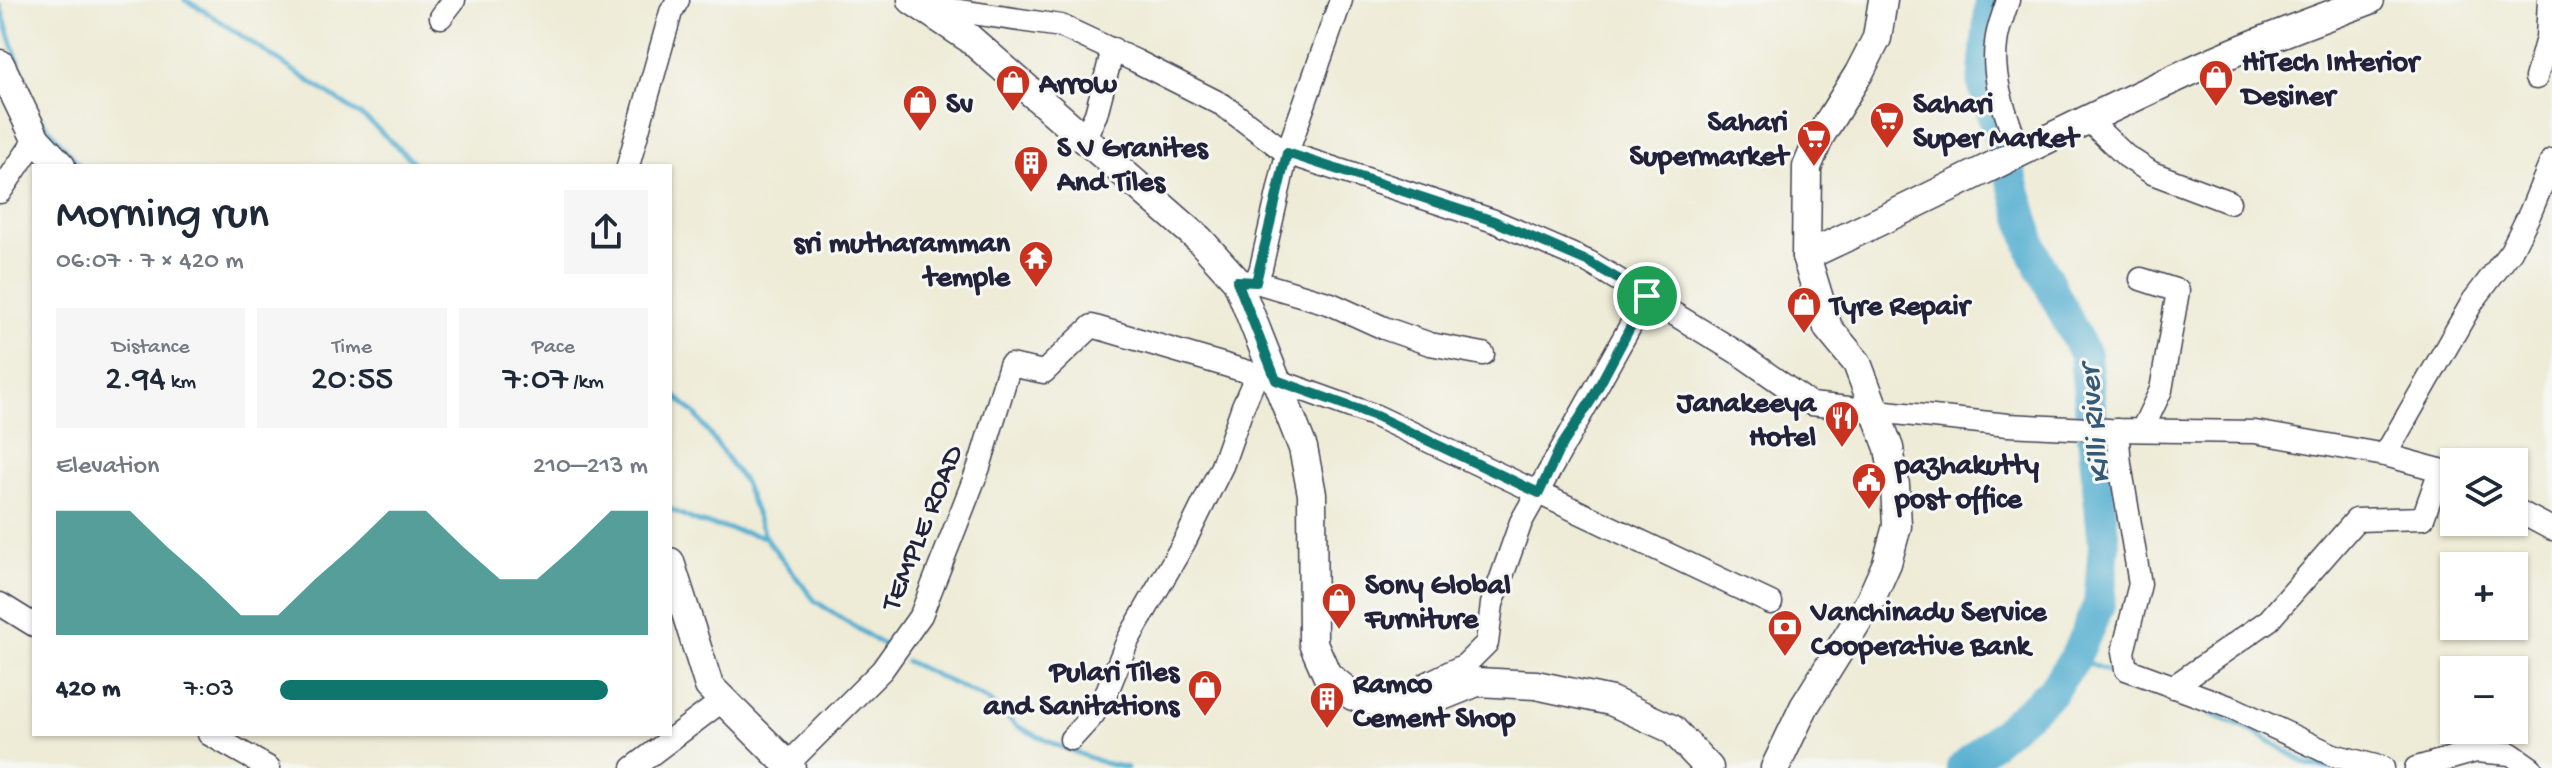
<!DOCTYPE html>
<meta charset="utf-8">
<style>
:root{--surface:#fff;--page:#f6f6f7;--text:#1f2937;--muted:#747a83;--accent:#0f766e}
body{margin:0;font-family:"Gochi Hand",sans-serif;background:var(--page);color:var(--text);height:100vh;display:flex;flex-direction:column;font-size:30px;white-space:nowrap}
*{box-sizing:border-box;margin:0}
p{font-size:26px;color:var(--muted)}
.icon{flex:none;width:44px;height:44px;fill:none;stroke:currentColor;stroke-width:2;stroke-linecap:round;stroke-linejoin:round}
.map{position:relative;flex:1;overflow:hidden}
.drawer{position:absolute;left:32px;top:164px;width:640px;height:572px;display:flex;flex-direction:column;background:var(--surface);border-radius:0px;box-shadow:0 2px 6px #0004}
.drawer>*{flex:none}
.controls{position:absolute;left:2440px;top:448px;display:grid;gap:16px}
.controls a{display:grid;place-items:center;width:88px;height:88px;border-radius:0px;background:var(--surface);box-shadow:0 2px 6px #0004;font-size:40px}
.pin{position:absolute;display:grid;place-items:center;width:68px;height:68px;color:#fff;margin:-34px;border:4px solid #fff;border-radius:50%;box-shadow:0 2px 8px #0007}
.round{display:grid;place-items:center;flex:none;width:84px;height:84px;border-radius:0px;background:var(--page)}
.overview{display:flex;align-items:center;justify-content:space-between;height:136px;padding:0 24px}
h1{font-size:44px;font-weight:600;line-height:60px}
.stats{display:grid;grid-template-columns:repeat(3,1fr);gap:12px;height:136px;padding:8px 24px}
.stats div{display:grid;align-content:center;border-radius:0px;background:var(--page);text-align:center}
.stats b{font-size:34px;font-weight:600}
.stats small{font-size:22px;font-weight:400}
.stats p{font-size:22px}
.chart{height:224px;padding:16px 24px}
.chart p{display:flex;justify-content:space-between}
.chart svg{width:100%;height:144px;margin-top:8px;fill:var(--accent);opacity:.7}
ul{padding:0 24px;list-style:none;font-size:26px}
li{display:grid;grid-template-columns:128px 96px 1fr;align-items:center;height:60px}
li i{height:20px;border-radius:10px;background:var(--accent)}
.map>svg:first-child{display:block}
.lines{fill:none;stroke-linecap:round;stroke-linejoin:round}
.stream{stroke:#52aed0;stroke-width:5}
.river{stroke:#52aed0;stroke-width:32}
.minor-casing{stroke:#414052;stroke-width:25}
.major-casing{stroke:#414052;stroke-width:31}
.minor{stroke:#fff;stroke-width:22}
.major{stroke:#fff;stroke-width:28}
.route-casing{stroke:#fff;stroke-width:16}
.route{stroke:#0f766e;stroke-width:10}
.labels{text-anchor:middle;stroke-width:6;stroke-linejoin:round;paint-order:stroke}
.poi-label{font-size:30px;font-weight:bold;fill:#22223b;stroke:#f6f6f2;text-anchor:start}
.street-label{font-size:30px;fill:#22223b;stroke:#f6f6f2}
.water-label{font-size:32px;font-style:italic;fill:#355a77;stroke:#f6f6f2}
</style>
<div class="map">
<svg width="2552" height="768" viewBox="0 0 2552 768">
<rect width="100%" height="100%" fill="#f6f6f2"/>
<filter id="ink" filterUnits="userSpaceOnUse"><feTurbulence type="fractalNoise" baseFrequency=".0125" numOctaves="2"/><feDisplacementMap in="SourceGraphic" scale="16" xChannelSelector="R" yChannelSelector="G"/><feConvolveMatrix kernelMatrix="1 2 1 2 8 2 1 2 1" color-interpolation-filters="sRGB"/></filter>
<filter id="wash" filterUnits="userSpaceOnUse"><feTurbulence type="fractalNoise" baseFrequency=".006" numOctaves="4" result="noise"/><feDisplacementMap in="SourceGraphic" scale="32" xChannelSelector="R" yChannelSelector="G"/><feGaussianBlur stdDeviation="1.8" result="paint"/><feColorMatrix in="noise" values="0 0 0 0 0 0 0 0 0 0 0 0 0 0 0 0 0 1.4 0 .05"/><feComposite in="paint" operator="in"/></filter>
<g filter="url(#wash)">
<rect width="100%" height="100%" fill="#eeebd6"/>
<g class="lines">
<g class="stream">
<polyline points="185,0 203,10 369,121 418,166"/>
<polyline points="0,6 28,92"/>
<polyline points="41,119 80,166"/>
<polyline points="670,391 696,415 744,482 765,537"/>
<polyline points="670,509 698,522 765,537 815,601 883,645"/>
<polyline points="2075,658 2122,677"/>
<polyline points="906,661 986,699 1017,726 1056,745 1104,763 1127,768"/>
<polyline points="2179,700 2256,733 2309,765 2330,768"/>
</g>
<polyline class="river" points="1962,768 2051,692 2075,658 2099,604 2104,545 2085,355 2034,254 1983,83 1991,0"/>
</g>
</g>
<g filter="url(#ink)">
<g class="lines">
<g class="minor-casing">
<g id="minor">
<path d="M2008,0C2004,14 1997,29 1996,44C1991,80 2007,117 2019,151"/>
<polyline points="925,6 1061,26 1136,61 1223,105 1287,153 1494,221 1589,262 1738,353 1811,404 2008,425 2110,430 2255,432 2385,455 2440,470 2454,478"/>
<polyline points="441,17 454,0"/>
<polyline points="2536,78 2547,38 2549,0"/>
<polyline points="2088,120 2126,156 2152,173 2229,202"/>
<polyline points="1084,139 1096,114 1113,49"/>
<polyline points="628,166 671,12 678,0"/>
<polyline points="0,192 36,139"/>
<polyline points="2141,279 2178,291 2161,390 2142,430"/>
<polyline points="1237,281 1256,282 1261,268 1287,153 1341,0"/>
<polyline points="1256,282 1331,304 1384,328 1430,344 1483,354"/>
<polyline points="2117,430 2120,464 2140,584 2123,652 2126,669 2235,709 2333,755 2383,768"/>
<polyline points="2385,455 2473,301 2511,251 2530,213 2552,160"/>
<polyline points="2514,509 2552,529"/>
<polyline points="0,604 34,625"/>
<polyline points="2173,687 2269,620 2356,520 2423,518 2440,470"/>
<polyline points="1414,703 1426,684 1465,665 1487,643 1492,604 1521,522 1647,296"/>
<polyline points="209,734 269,768"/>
<polyline points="1071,739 1093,715 1106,694 1128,640 1185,541 1222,466 1243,406 1257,374"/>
<polyline points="788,764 882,670 921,615 979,467 1010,365 1044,372 1092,326 1276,380 1376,416 1771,603"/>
<polyline points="633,768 723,700"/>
<polyline points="2416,768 2476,751 2511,754 2531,768"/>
</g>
</g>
<g class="major-casing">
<g id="major">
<polyline points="912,0 969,38 1199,239 1237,281 1303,448 1312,494 1313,643 1327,675 1353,696 1393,707 1430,701 1477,682 1536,685 1611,701 1672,729 1709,768"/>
<polyline points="0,64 36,139 61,166"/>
<path d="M1806,256C1942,193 2074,123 2211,62C2263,39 2317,20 2370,0"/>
<polyline points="670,562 709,686 791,768"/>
<polyline points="1775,768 1804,707 1870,601 1887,563 1897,526 1895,485 1889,448 1857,363 1828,328 1806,256 1807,167 1820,136 1859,73 1877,38 1883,0"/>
</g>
</g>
<use href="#minor" class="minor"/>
<use href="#major" class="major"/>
</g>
</g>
<g class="lines" filter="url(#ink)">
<g class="route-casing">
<polygon id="route" points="1287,153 1494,221 1589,262 1647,296 1592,399 1559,450 1539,493 1376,416 1276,380 1237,281 1256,282"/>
</g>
<use href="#route" class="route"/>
</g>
<defs>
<g id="shop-pin" transform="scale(1.8)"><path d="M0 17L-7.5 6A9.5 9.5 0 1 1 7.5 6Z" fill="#c8321e" stroke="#f6f6f2"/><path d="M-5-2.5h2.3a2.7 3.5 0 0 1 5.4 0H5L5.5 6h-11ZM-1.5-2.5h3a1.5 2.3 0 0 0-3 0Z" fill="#fff"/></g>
<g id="supermarket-pin" transform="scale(1.8)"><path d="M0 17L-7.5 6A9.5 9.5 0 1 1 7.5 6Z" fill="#c8321e" stroke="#f6f6f2"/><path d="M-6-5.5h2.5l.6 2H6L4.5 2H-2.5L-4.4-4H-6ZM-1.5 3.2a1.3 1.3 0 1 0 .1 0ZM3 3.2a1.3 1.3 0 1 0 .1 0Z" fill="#fff"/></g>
<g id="building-pin" transform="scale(1.8)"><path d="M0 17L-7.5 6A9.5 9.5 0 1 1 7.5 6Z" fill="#c8321e" stroke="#f6f6f2"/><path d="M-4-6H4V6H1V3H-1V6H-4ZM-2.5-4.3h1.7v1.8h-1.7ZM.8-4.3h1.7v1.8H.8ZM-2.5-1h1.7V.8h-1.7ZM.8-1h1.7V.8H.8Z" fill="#fff"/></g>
<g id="temple-pin" transform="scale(1.8)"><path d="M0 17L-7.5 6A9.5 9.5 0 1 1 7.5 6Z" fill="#c8321e" stroke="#f6f6f2"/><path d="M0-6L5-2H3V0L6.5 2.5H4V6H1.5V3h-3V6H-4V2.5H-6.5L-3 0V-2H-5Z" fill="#fff"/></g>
<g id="restaurant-pin" transform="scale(1.8)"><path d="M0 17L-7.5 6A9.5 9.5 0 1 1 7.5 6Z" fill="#c8321e" stroke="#f6f6f2"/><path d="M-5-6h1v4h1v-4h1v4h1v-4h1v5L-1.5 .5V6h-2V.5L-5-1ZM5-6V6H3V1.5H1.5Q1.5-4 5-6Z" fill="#fff"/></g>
<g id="civic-pin" transform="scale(1.8)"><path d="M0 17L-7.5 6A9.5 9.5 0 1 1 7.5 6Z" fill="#c8321e" stroke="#f6f6f2"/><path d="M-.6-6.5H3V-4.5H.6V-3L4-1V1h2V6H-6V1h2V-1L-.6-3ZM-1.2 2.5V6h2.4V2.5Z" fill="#fff"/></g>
<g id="bank-pin" transform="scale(1.8)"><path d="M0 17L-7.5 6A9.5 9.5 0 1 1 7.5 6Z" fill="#c8321e" stroke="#f6f6f2"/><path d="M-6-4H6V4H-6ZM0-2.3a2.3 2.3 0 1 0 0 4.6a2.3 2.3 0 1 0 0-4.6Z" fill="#fff"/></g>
</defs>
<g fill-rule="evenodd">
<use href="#shop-pin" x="2216" y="77"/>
<use href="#shop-pin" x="1013" y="82"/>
<use href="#shop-pin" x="920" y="102"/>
<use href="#supermarket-pin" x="1887" y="119"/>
<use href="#supermarket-pin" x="1814" y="137"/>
<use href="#building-pin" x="1031" y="163"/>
<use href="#temple-pin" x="1036" y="258"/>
<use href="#shop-pin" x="1804" y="304"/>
<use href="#restaurant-pin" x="1842" y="418"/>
<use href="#civic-pin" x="1869" y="480"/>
<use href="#shop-pin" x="1339" y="600"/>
<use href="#bank-pin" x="1785" y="627"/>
<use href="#shop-pin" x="1205" y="687"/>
<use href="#building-pin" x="1327" y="699"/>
</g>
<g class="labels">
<g class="poi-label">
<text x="2242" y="70">HiTech Interior<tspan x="2242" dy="34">Desiner</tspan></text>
<text x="1039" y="92">Arrow</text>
<text x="946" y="112">Sv</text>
<text x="1913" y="112">Sahari<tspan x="1913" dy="34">Super Market</tspan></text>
<text x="1788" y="130" text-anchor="end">Sahari<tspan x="1788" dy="34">Supermarket</tspan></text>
<text x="1057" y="156">S V Granites<tspan x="1057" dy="34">And Tiles</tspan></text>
<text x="1010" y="251" text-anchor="end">sri mutharamman<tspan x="1010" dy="34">temple</tspan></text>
<text x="1830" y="314">Tyre Repair</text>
<text x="1816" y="411" text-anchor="end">Janakeeya<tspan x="1816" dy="34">Hotel</tspan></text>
<text x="1895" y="473">pazhakutty<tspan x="1895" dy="34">post office</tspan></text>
<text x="1365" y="593">Sony Global<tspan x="1365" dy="34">Furniture</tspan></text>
<text x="1811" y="620">Vanchinadu Service<tspan x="1811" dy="34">Cooperative Bank</tspan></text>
<text x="1179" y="680" text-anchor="end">Pulari Tiles<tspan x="1179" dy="34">and Sanitations</tspan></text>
<text x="1353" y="692">Ramco<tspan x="1353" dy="34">Cement Shop</tspan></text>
</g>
<g class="street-label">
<text transform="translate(920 527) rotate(-68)" y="10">TEMPLE ROAD</text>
</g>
<g class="water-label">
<text transform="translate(2092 425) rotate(-96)" y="11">Killi River</text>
</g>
</g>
</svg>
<div class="controls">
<a><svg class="icon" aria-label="layers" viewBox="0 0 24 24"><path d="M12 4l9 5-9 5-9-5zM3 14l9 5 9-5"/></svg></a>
<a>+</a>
<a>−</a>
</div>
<div class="pin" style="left:1647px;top:296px;background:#1e9e55"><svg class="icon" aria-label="arrive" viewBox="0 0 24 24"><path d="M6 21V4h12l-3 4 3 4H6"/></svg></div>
<section class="drawer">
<div class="overview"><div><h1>Morning run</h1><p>06:07 · 7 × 420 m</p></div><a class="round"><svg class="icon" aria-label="share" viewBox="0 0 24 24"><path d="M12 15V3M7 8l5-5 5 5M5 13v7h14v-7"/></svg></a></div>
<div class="stats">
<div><p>Distance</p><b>2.94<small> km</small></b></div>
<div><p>Time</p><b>20:55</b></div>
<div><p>Pace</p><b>7:07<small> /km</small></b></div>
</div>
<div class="chart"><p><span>Elevation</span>210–213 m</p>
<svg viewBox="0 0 160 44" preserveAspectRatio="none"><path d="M0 44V6L10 6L20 6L30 17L40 27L50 38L60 38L70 27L80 17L90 6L100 6L110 17L120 27L130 27L140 17L150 6L160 6V44z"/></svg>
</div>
<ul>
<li><b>420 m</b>7:03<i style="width:89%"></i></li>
</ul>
</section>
</div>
